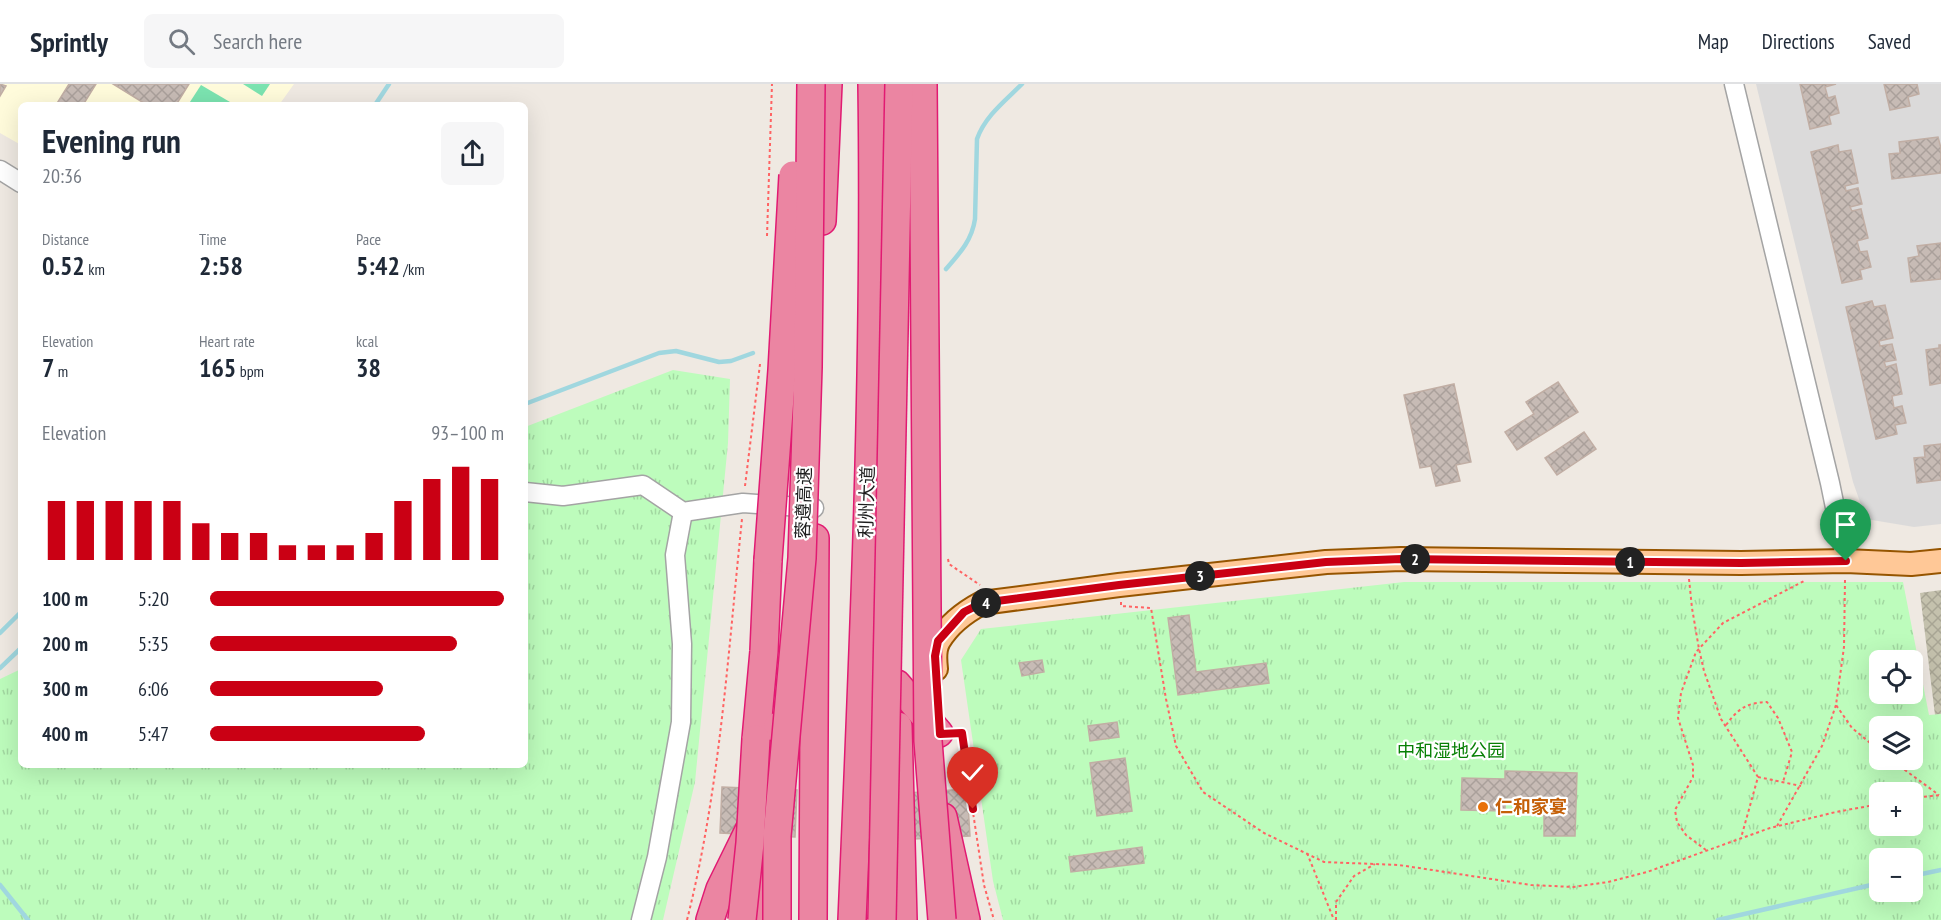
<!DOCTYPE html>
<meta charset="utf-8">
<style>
:root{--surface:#fff;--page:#f6f6f7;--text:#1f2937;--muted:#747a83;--line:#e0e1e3;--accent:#ca0014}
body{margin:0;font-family:"PT Sans Narrow","Noto Sans SC",sans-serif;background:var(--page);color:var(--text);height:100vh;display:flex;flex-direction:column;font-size:22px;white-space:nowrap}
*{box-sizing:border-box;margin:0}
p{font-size:20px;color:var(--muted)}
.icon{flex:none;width:33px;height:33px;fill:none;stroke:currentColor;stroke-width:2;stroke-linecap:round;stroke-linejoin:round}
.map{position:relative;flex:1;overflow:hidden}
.details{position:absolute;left:18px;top:18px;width:510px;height:666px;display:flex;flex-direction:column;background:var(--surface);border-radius:9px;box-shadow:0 6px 24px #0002}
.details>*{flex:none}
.fabs{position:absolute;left:1869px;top:566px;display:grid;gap:12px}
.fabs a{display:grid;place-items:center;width:54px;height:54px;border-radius:9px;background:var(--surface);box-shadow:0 6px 24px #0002;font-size:30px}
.pin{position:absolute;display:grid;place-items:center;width:51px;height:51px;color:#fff;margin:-62px -26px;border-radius:50% 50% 50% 0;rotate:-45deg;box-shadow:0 0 6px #0007}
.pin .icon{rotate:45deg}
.km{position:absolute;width:30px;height:30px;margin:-15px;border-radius:50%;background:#222;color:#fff;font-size:16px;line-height:30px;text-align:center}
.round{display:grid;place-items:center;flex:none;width:63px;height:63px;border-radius:9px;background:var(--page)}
.overview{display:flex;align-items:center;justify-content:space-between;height:102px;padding:0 24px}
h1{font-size:33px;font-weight:800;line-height:45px}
.stats{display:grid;grid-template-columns:repeat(3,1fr);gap:9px;height:102px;padding:6px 24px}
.stats div{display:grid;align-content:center}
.stats b{font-size:26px;font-weight:800}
.stats small{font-size:16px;font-weight:400}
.stats p{font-size:16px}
.chart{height:168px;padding:12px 24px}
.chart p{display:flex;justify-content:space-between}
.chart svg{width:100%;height:108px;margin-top:6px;stroke:var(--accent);stroke-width:6}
ul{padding:0 24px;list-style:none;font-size:20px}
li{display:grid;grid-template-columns:96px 72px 1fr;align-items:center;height:45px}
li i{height:15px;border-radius:8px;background:var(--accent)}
header{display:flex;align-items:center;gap:36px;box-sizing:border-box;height:84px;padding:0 30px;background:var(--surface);border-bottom:2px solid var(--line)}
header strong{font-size:28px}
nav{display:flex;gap:33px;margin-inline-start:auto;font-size:21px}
.search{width:420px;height:54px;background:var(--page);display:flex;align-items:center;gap:15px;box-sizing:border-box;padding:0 21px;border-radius:9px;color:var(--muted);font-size:22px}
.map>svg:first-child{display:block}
.residential{fill:#dbdada}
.education{fill:#fffbdb}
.construction{fill:url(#construction-cross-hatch)}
.park{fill:url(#park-tufts);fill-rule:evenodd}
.pitch{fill:#7be3b0}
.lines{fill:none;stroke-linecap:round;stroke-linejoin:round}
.stream{stroke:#a0d7df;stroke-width:4.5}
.building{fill:url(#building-cross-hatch);stroke:#c1aea4;stroke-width:1.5}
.minor-casing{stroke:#a4a4a4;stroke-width:21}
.major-casing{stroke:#965500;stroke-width:26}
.highway-casing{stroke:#e11a72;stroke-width:30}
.path{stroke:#ff6363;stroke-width:2;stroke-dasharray:3 3;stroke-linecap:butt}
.minor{stroke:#fff;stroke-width:18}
.major{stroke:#ffc897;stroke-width:22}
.highway{stroke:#eb85a2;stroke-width:27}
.highway-bridge-casing{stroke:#e11a72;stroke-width:30;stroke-linecap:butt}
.highway-bridge{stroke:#eb85a2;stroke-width:27}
.route-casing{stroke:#fff;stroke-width:12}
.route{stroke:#ca0014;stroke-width:8}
.food-dot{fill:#e8710a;stroke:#fff;stroke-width:2}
.labels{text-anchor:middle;stroke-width:4.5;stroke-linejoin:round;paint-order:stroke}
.street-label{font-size:18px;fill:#1d1d1d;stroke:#fff}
.park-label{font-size:18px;fill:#078005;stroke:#fff}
.food-label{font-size:18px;font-weight:bold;fill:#c56008;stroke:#fff;text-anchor:start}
</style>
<header>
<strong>Sprintly</strong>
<div class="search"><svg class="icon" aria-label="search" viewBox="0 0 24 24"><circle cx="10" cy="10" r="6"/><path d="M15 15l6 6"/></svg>Search here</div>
<nav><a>Map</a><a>Directions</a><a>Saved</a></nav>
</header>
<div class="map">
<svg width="1941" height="836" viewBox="0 0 1941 836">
<defs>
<pattern id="construction-cross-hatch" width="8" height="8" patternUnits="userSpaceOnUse" patternTransform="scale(1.5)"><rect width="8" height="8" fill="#c4c1ad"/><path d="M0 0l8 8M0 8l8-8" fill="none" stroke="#a8a594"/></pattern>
<pattern id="park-tufts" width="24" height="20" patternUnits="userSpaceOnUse" patternTransform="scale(1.5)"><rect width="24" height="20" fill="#bdfcbc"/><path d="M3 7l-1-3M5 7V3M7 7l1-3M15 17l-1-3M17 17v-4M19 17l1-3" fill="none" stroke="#a2d8a1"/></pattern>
<pattern id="building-cross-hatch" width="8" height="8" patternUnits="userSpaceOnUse" patternTransform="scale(1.5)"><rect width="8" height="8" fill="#c7bbb5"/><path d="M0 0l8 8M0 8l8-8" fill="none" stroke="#aaa09b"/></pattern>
</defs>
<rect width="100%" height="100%" fill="#efe9e2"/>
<polygon class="residential" points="1756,0 1941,0 1941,440 1914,443 1866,435 1853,398"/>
<polygon class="education" points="0,0 294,0 279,21 21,21 21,61 0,49"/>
<polygon class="construction" points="1941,506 1941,630 1935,631 1920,509"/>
<g class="park">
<polygon points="673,286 730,295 728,359 695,698 663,836 0,836 0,595 21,585 21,681 525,681 525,343"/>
<path d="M1404,498H1903L1929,631L1941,630V836H1003L993,797L961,576L981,545ZM1880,576H1912V609H1880ZM1880,642H1912V675H1880ZM1880,708H1912V741H1880ZM1880,774H1912V807H1880Z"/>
</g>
<g class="pitch">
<polygon points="243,0 270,0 262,12"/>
<polygon points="201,1 230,18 228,21 188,21"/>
</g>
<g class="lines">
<g class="stream">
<polyline points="375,21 389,0"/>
<path d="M946,185C960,169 972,156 975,135L977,55C985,32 1005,17 1022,0"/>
<polyline points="525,320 659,269 676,267 719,278 731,277 753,269"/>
<polyline points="0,549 21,528"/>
<polyline points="0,584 21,564"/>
<polyline points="1912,792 1941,786"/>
<polyline points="0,801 28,836"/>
<polyline points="1718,836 1880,799"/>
</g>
</g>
<g class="building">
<polygon points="0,0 6,2 0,12"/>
<polygon points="69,0 96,0 83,21 56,21"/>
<polygon points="113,0 189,0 176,21 147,21"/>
<polygon points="1800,0 1836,0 1825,3 1828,14 1835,12 1839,29 1829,32 1831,40 1810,45"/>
<polygon points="1884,0 1917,0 1919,10 1908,13 1910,22 1890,26"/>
<polygon points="1938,53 1941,64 1941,89 1892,95 1889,70 1900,69 1899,58"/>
<polygon points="1838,61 1839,68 1851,66 1858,99 1845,102 1846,107 1858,104 1862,120 1850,123 1852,127 1861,125 1868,154 1857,157 1860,168 1867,167 1871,183 1860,186 1862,195 1842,199 1811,68"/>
<polygon points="1941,159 1941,195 1911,198 1908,174 1919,172 1917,162"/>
<polygon points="1872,217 1874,223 1885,221 1893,254 1879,257 1880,262 1892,260 1896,276 1884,278 1886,283 1896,280 1902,310 1892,312 1894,324 1902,322 1906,339 1895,341 1897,350 1876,355 1846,223"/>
<polygon points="1939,261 1941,261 1941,299 1930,301 1926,266 1939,264"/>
<polygon points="1558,298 1578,328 1517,366 1505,348 1534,330 1526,318"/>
<polygon points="1454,300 1471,378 1456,381 1460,397 1436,402 1431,382 1420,384 1404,311"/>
<polygon points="1584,348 1596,365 1557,391 1545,374"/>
<polygon points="1941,360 1941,396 1917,399 1914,374 1925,373 1924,362"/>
<polygon points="1189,531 1196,588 1266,579 1269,599 1178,611 1168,534"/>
<polygon points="1042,576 1044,588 1022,592 1019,579"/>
<polygon points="1117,638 1119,653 1090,657 1088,642"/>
<polygon points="1125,674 1132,727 1097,732 1090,679"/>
<polygon points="1505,687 1577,689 1575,752 1544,752 1544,720 1505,719 1505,727 1461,726 1462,694 1505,695"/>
<polygon points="722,703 797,706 795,753 720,749"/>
<polygon points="967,705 970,752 895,756 892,710"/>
<polygon points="1142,763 1144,779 1071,788 1069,773"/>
</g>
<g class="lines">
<g class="minor-casing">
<g id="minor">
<polyline points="1734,0 1830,399 1846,477"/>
<polyline points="0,86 21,99"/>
<polyline points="525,408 563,412 643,401 683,428 743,419 814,424"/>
<polyline points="641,836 657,773 681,638 682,560 675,471 683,428"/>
</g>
</g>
<g class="major-casing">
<path id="major" d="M936,585C935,576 934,565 939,557C949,540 965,528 982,519L1119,501L1326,478L1401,475L1741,479L1846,477L1911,480L1941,477"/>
</g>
<g class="highway-casing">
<g id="highway">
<polyline points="822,137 828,0"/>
<polyline points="897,600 939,649"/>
<polyline points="898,642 903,836"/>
<polyline points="756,655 764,567 768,476"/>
<polyline points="761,725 778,642"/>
<polyline points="943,733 966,836"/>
<polyline points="710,836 720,805 751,742"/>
<polyline points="758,836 760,769"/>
<polyline points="813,836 815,454"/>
<path d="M852,836C864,558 876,279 872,0"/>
</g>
</g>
<g class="path">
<polyline points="767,152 772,0"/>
<polyline points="745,402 760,280"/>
<polyline points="948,475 949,480 980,501"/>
<polyline points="1689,495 1692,524 1699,565 1704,587 1721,635 1758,693 1741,754"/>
<polyline points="1845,496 1844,563 1836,621 1852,644 1880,667"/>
<polyline points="1121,518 1121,522 1151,524 1166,615 1176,662 1203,708 1264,749 1324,778 1399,781 1531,801 1573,803 1608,798 1647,788 1770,744 1836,728 1880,720"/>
<path d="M1726,641C1739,624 1746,619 1767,618L1778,634L1792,668L1783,698"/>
<polyline points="959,649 961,649 984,801 994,836"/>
<polyline points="1890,675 1939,711"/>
<polyline points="1758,693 1801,702"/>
<polyline points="1912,714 1941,711"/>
<polyline points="1777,742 1822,662 1836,621"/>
<polyline points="1706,766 1686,751 1677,738 1675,726 1693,693 1693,681 1678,634 1681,609 1696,568 1723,539 1804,497"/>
<polyline points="1307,769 1334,836"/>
<path d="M687,836C720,705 728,569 742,435"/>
<polyline points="1336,836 1336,818 1354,792 1375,780"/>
</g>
<use href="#minor" class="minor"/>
<use href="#major" class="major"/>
<use href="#highway" class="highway"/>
<g class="highway-bridge-casing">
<g id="highway-bridge">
<polyline points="923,0 928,657 942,836"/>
<polyline points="768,476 782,286 793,91"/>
<polyline points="742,836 750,759 756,655"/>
<polyline points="777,836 777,752 802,474 808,283 811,0"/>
<polyline points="882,836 899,0"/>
</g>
</g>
<use href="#highway-bridge" class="highway-bridge"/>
</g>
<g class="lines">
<g class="route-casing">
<polyline id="route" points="973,725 962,649 940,650 935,572 938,557 964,528 982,519 1119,501 1326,478 1401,475 1741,479 1846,477"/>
</g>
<use href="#route" class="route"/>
</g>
<circle class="food-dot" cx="1483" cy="723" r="6"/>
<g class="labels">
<g class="street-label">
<text transform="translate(867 418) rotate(-88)" y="6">利州大道</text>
<text transform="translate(804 419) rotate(-88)" y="6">蓉遵高速</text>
</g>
<g class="park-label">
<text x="1451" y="673">中和湿地公园</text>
</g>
<g class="food-label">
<text x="1495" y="729">仁和家宴</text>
</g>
</g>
</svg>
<div class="fabs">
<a><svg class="icon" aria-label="locate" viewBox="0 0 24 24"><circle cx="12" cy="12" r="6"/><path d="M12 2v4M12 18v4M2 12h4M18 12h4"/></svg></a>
<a><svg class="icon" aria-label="layers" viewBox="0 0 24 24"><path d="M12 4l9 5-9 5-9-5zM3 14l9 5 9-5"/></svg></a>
<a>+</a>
<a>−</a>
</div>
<div class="pin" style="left:1846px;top:477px;background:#1e9e55"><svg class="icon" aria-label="arrive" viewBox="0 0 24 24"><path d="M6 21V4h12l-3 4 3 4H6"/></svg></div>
<div class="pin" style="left:973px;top:725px;background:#d93025"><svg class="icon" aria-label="check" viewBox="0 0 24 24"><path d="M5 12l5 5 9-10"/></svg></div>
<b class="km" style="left:1630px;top:478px">1</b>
<b class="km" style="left:1415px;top:475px">2</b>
<b class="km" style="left:1200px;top:492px">3</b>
<b class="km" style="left:986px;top:519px">4</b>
<section class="details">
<div class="overview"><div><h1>Evening run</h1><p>20:36</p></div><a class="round"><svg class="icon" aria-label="share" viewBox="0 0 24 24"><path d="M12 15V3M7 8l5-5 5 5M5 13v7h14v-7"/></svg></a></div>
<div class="stats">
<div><p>Distance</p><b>0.52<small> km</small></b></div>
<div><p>Time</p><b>2:58</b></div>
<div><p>Pace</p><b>5:42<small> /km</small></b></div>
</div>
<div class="stats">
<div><p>Elevation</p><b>7<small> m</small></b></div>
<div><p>Heart rate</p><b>165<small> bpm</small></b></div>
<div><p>kcal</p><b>38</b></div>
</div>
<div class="chart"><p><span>Elevation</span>93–100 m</p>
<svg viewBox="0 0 160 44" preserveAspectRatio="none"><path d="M5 44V20M15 44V20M25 44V20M35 44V20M45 44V20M55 44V29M65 44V33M75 44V33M85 44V38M95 44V38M105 44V38M115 44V33M125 44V20M135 44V11M145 44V6M155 44V11"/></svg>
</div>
<ul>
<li><b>100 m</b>5:20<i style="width:100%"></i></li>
<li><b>200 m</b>5:35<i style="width:84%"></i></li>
<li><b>300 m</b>6:06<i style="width:59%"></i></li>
<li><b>400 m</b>5:47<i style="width:73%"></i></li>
</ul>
</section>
</div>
